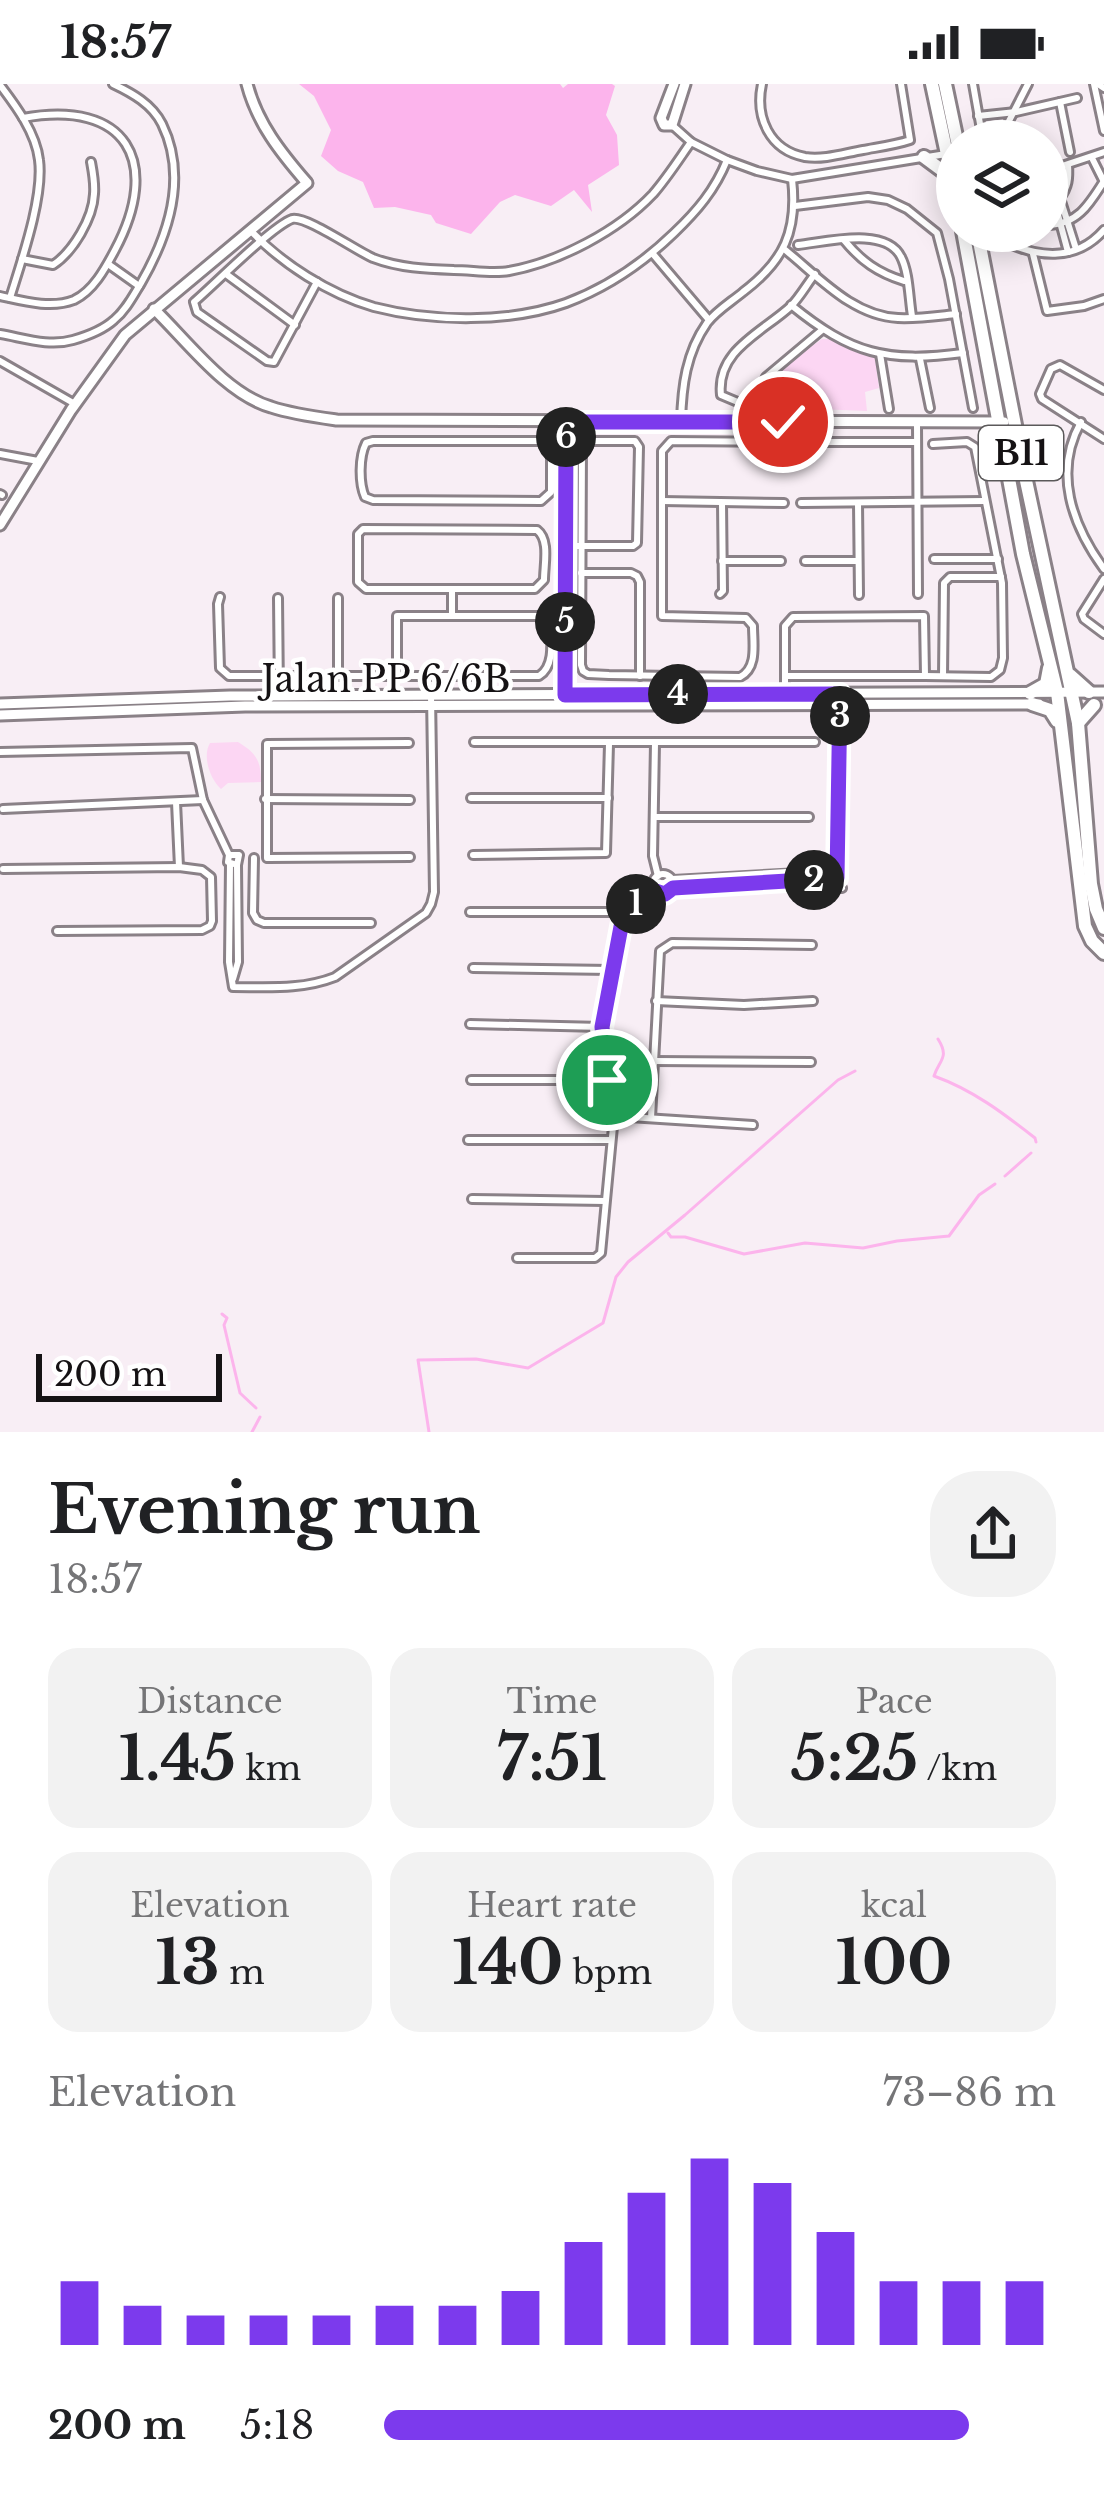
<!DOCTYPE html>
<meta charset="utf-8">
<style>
:root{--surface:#fff;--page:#f2f2f2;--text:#202124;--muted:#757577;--accent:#7c3aed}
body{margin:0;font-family:"Libre Baskerville",serif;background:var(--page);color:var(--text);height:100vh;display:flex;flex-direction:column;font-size:45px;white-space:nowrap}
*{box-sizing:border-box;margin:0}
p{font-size:39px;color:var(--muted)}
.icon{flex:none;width:66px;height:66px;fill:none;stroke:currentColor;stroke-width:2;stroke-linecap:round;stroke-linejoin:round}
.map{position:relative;height:1348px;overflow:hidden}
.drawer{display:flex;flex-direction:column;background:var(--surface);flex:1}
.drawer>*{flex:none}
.fabs{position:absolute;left:936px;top:36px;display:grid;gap:24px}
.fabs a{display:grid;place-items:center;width:132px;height:132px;border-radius:50%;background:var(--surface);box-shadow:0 6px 30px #0003;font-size:60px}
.scale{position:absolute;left:36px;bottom:30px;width:186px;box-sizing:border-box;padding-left:12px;border:6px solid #151214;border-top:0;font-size:33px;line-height:42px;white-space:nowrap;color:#151214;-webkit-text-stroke:9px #fff;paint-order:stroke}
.pin{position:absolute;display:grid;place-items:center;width:102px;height:102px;color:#fff;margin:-51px;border:6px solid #fff;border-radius:50%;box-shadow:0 3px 12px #0007}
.km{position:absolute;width:60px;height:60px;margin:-30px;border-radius:50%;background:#222;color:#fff;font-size:33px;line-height:60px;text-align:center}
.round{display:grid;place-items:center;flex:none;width:126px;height:126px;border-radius:48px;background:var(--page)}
.summary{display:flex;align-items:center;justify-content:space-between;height:204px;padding:0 48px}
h1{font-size:66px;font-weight:700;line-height:90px}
.metrics{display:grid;grid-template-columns:repeat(3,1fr);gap:18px;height:204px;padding:12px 48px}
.metrics div{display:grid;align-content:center;border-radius:30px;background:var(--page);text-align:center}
.metrics b{font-size:60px;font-weight:700}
.metrics small{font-size:33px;font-weight:400}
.metrics p{font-size:33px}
.chart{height:336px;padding:24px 48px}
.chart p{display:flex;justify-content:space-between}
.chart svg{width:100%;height:216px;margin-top:12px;stroke:var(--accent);stroke-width:6}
ul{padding:0 48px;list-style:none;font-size:39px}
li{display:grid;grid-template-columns:192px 144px 1fr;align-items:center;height:90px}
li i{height:30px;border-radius:15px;background:var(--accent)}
.status{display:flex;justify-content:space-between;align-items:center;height:84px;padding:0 60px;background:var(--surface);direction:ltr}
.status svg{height:33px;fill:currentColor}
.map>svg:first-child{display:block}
.green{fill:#fcd6f3}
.water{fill:#fcb4ec}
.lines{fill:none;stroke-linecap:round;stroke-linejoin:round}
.stream{stroke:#fcb4ec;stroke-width:3}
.minor-casing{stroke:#8a8187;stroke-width:12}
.tertiary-casing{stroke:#8a8187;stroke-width:15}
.primary-casing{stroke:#8a8187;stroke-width:18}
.minor{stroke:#fff;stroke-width:6}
.tertiary{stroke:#fff;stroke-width:9}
.primary{stroke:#fff;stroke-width:12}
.route-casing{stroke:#fff;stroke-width:24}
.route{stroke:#7c3aed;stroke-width:15}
.labels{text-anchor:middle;stroke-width:9;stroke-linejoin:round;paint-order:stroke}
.shield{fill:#fff;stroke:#5b595a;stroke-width:3}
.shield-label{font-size:33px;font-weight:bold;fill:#151214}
.street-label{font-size:36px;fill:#151214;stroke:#fff}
</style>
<div class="status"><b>18:57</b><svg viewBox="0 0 49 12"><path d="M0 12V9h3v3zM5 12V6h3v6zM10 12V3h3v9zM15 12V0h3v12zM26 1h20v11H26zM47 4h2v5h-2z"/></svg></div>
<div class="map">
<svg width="1104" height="1348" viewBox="0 0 1104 1348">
<rect width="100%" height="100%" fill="#f8eef5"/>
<g class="green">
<path d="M822,255H829L875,273L879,304L865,308L867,327L767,323C770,280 789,279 822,255Z"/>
<path d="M238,658C256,669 261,676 261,698L228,699L221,705C210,695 202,672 210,659Z"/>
</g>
<polygon class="water" points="299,0 560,0 563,4 568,0 612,0 615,2 606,31 617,51 619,81 588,101 592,128 574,106 551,122 515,111 500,118 471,150 436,139 431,131 395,123 374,124 363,98 338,87 321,72 331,46 314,12"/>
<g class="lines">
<g class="stream">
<path d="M938,955C950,974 939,976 934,992C973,1006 1003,1029 1035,1054L1036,1058"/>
<polyline points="1005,1092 1031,1069"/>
<polyline points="668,1149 671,1153 685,1153 744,1170 805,1159 863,1164 897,1157 949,1152 979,1111 995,1100"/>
<polyline points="222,1230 227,1234 224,1241 240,1309 256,1324"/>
<polyline points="252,1348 260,1333"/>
<polyline points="429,1348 418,1276 476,1275 528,1284 603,1239 616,1193 628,1178 685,1131 838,996 855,987"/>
</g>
<g class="minor-casing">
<g id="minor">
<path d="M762,0C755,33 769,66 805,73C824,76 845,69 863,66C879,63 895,61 910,56L901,0"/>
<polyline points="973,0 983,57"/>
<polyline points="1094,0 1104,47"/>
<polyline points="1098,0 1104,4"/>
<path d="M0,1C16,22 36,49 39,76C44,113 21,178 10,214"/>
<polyline points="1060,18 1070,68"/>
<polyline points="978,32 1016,28 1077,14"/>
<polyline points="672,41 691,58 727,76 757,87 792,95 946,70"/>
<polyline points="1010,57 1009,37 1028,0"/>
<polyline points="1092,74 1104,98"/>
<polyline points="1047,87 1104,68"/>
<polyline points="1060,114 1076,165"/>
<path d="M1047,116L1060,114C1068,103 1069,95 1068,81"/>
<polyline points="1054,116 1068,168"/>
<polyline points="795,122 868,113 888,116 907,125 937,149 949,195 973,324"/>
<path d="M1047,141C1077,141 1089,121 1104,97"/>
<path d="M250,146C282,180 329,210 374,223C432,238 510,239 566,219C606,204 643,179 674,149C697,127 715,106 727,76"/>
<path d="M844,156C861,177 878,189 904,197"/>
<path d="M1005,158C1040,174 1077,177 1104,146"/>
<path d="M798,161C826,158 886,142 901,173C909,188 909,214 912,232"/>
<path d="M784,165C818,192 852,232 898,234C917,235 937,232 956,230"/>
<polyline points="653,170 709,236"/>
<polyline points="1033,170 1047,227 1084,222 1104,215"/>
<path d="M22,175L53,181C73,168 93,134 94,110C95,99 93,89 91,78"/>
<polyline points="108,180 139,202"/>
<polyline points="226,190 295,241"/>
<path d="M815,190C807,200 800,213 791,222C763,248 716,266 721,311L740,319L755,316L766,293L822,246"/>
<path d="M317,198L274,278L267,277L197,228L194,218C214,201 271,143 292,135C305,131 355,166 373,174C399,184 426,185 454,186C471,186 492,190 509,187C559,178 618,147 653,110C667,94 679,75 691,58"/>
<path d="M0,212C23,217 51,225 74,216C93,207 105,185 115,166C162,78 127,15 23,34"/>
<path d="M791,221C851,270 887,279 963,269"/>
<path d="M0,250C24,254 49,263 73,256C87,252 103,246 114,236C126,226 133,212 141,199C168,152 188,93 162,40C152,20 132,9 113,0"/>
<polyline points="880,270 889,325"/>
<polyline points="920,275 930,324"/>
<polyline points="0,277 75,320"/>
<polyline points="1104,306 1060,281 1051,285 1040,310 1042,315 1104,355"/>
<path d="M681,338C682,302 686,269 707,239C716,227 731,218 743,208C784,177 798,147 792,95"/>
<path d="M1081,338C1053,388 1072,441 1104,485"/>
<polyline points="917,340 918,510"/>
<path d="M373,357H540L547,359L551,365V408L541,417L373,416L365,413C359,399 359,373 366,359Z"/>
<polyline points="802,358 917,358"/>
<polyline points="0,370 38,377"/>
<polyline points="0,410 2,411"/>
<polyline points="662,417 784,419"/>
<polyline points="801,419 984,417"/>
<polyline points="858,419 859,511"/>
<path d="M363,445L537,446C550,456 544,480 544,496L535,505H366L358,498V450Z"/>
<path d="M566,462H633L637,459L639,363L635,357H587L582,362L581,581L583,587L588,590L609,591L740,593C758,584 753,560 753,542L746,534L662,532V367L671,357L784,358L783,338"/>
<polyline points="934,475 998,475"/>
<polyline points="722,477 781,477"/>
<polyline points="805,477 858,477"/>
<polyline points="581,489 631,489 637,492 640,498 640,592"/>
<polyline points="1104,495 1082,530 1084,535 1104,550"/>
<polyline points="452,505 452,532"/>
<polyline points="720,510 723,507 722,419"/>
<path d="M220,513L218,520L220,584L229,592H539C557,581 550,551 550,532"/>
<polyline points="278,514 279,612"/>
<polyline points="338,514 338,591"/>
<polyline points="397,592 397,532 565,532"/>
<polyline points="785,592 925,592 924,532 793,533 785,542 785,608"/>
<polyline points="925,592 991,593 1000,586 1003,574 1002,499 975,363 967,358 933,360"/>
<polyline points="943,592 944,499 950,493 1001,493"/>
<polyline points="840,610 837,794 842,804"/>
<polyline points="474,658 815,658"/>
<polyline points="655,659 653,772 658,792"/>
<polyline points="0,668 192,664 203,716 229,771 228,778 237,781 239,771 229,771"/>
<polyline points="471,714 608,714"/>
<polyline points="265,715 410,716"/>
<polyline points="176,718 179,783"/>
<polyline points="3,725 203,716"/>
<polyline points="655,733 809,733"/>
<polyline points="473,771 606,769 609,660"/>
<polyline points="254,774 253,829 257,836 264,839 371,839"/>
<polyline points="267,774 267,660 409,659"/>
<polyline points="268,774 410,773"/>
<path d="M230,780L229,878L233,903C268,903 302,906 335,893L426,829L431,820L434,808L431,611"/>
<polyline points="3,785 179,783 202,786 211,793 212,837 210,842 202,846 57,847"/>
<circle cx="663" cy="800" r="10"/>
<polyline points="673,796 837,787"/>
<polyline points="673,804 837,794"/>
<polyline points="470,828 624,828"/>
<polyline points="473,884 611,886"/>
<polyline points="233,895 238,878 237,781"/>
<polyline points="656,917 744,921 813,917"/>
<polyline points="470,940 602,943"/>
<polyline points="653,977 811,978"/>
<polyline points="471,996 606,996"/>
<polyline points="614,1032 753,1041"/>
<polyline points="651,1034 660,867 672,859 812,861"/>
<polyline points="468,1056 611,1056"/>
<polyline points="472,1115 605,1117"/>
<polyline points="517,1174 595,1174 601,1169 614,1032 607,996 602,943 624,828 656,807"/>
</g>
</g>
<g class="tertiary-casing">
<g id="tertiary">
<polyline points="674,0 661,34 664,41 672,41 685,0"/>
<path d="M154,225C187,257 226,310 271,323C292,330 315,333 337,336L1004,338"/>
<path d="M0,441L71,326L125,251L307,99C281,69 257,39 247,0"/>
<polyline points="565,611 566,337"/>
<polyline points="0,620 230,612 1104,608"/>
<polyline points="0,631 245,622 1039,620"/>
</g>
</g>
<g class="primary-casing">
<g id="primary">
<polyline points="932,0 957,117"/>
<polyline points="945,0 957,57"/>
<polyline points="924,73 951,93"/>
<polyline points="963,147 1023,470 1057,608 1085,842 1092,857 1104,869"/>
<polyline points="977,147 1025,392 1078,639 1091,800 1096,825 1104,844"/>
<polyline points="1070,591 1089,608"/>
<polyline points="1030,609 1046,600 1049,584"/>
<polyline points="1032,620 1050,626 1057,637"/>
<polyline points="1078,639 1094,621"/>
</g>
</g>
<use href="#minor" class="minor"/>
<use href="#tertiary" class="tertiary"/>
<use href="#primary" class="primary"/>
</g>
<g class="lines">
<g class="route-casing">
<polyline id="route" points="607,996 602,943 624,827 656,807 665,810 673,804 837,794 840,610 565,611 566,338 783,338"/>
</g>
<use href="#route" class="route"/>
</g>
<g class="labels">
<rect class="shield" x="979" y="342" width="84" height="54" rx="9"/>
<g class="shield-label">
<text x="1021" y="381">B11</text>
</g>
<g class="street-label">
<text x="386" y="608">Jalan PP 6/6B</text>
</g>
</g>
</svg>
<div class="fabs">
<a><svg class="icon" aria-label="layers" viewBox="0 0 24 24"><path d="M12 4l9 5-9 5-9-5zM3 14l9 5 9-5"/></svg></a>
</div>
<div class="scale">200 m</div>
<div class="pin" style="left:607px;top:996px;background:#1e9e55"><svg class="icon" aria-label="arrive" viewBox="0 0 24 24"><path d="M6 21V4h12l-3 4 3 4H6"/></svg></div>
<div class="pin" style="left:783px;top:338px;background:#d93025"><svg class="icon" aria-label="check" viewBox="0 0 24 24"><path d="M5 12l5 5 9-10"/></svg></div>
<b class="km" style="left:636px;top:820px">1</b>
<b class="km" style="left:814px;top:796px">2</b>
<b class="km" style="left:840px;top:632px">3</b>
<b class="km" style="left:678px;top:610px">4</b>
<b class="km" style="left:565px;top:538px">5</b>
<b class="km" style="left:566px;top:353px">6</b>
</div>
<section class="drawer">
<div class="summary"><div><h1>Evening run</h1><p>18:57</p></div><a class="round"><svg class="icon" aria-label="share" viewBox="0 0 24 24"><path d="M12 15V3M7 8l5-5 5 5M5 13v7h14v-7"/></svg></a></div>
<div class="metrics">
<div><p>Distance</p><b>1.45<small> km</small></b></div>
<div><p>Time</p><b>7:51</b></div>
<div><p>Pace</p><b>5:25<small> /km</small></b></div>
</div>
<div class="metrics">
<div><p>Elevation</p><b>13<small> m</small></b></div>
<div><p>Heart rate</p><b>140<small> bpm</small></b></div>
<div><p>kcal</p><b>100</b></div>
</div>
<div class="chart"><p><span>Elevation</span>73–86 m</p>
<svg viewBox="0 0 160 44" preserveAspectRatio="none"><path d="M5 44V31M15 44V36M25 44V38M35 44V38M45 44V38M55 44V36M65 44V36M75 44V33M85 44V23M95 44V13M105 44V6M115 44V11M125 44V21M135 44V31M145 44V31M155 44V31"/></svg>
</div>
<ul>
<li><b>200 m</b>5:18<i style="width:87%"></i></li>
</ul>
</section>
